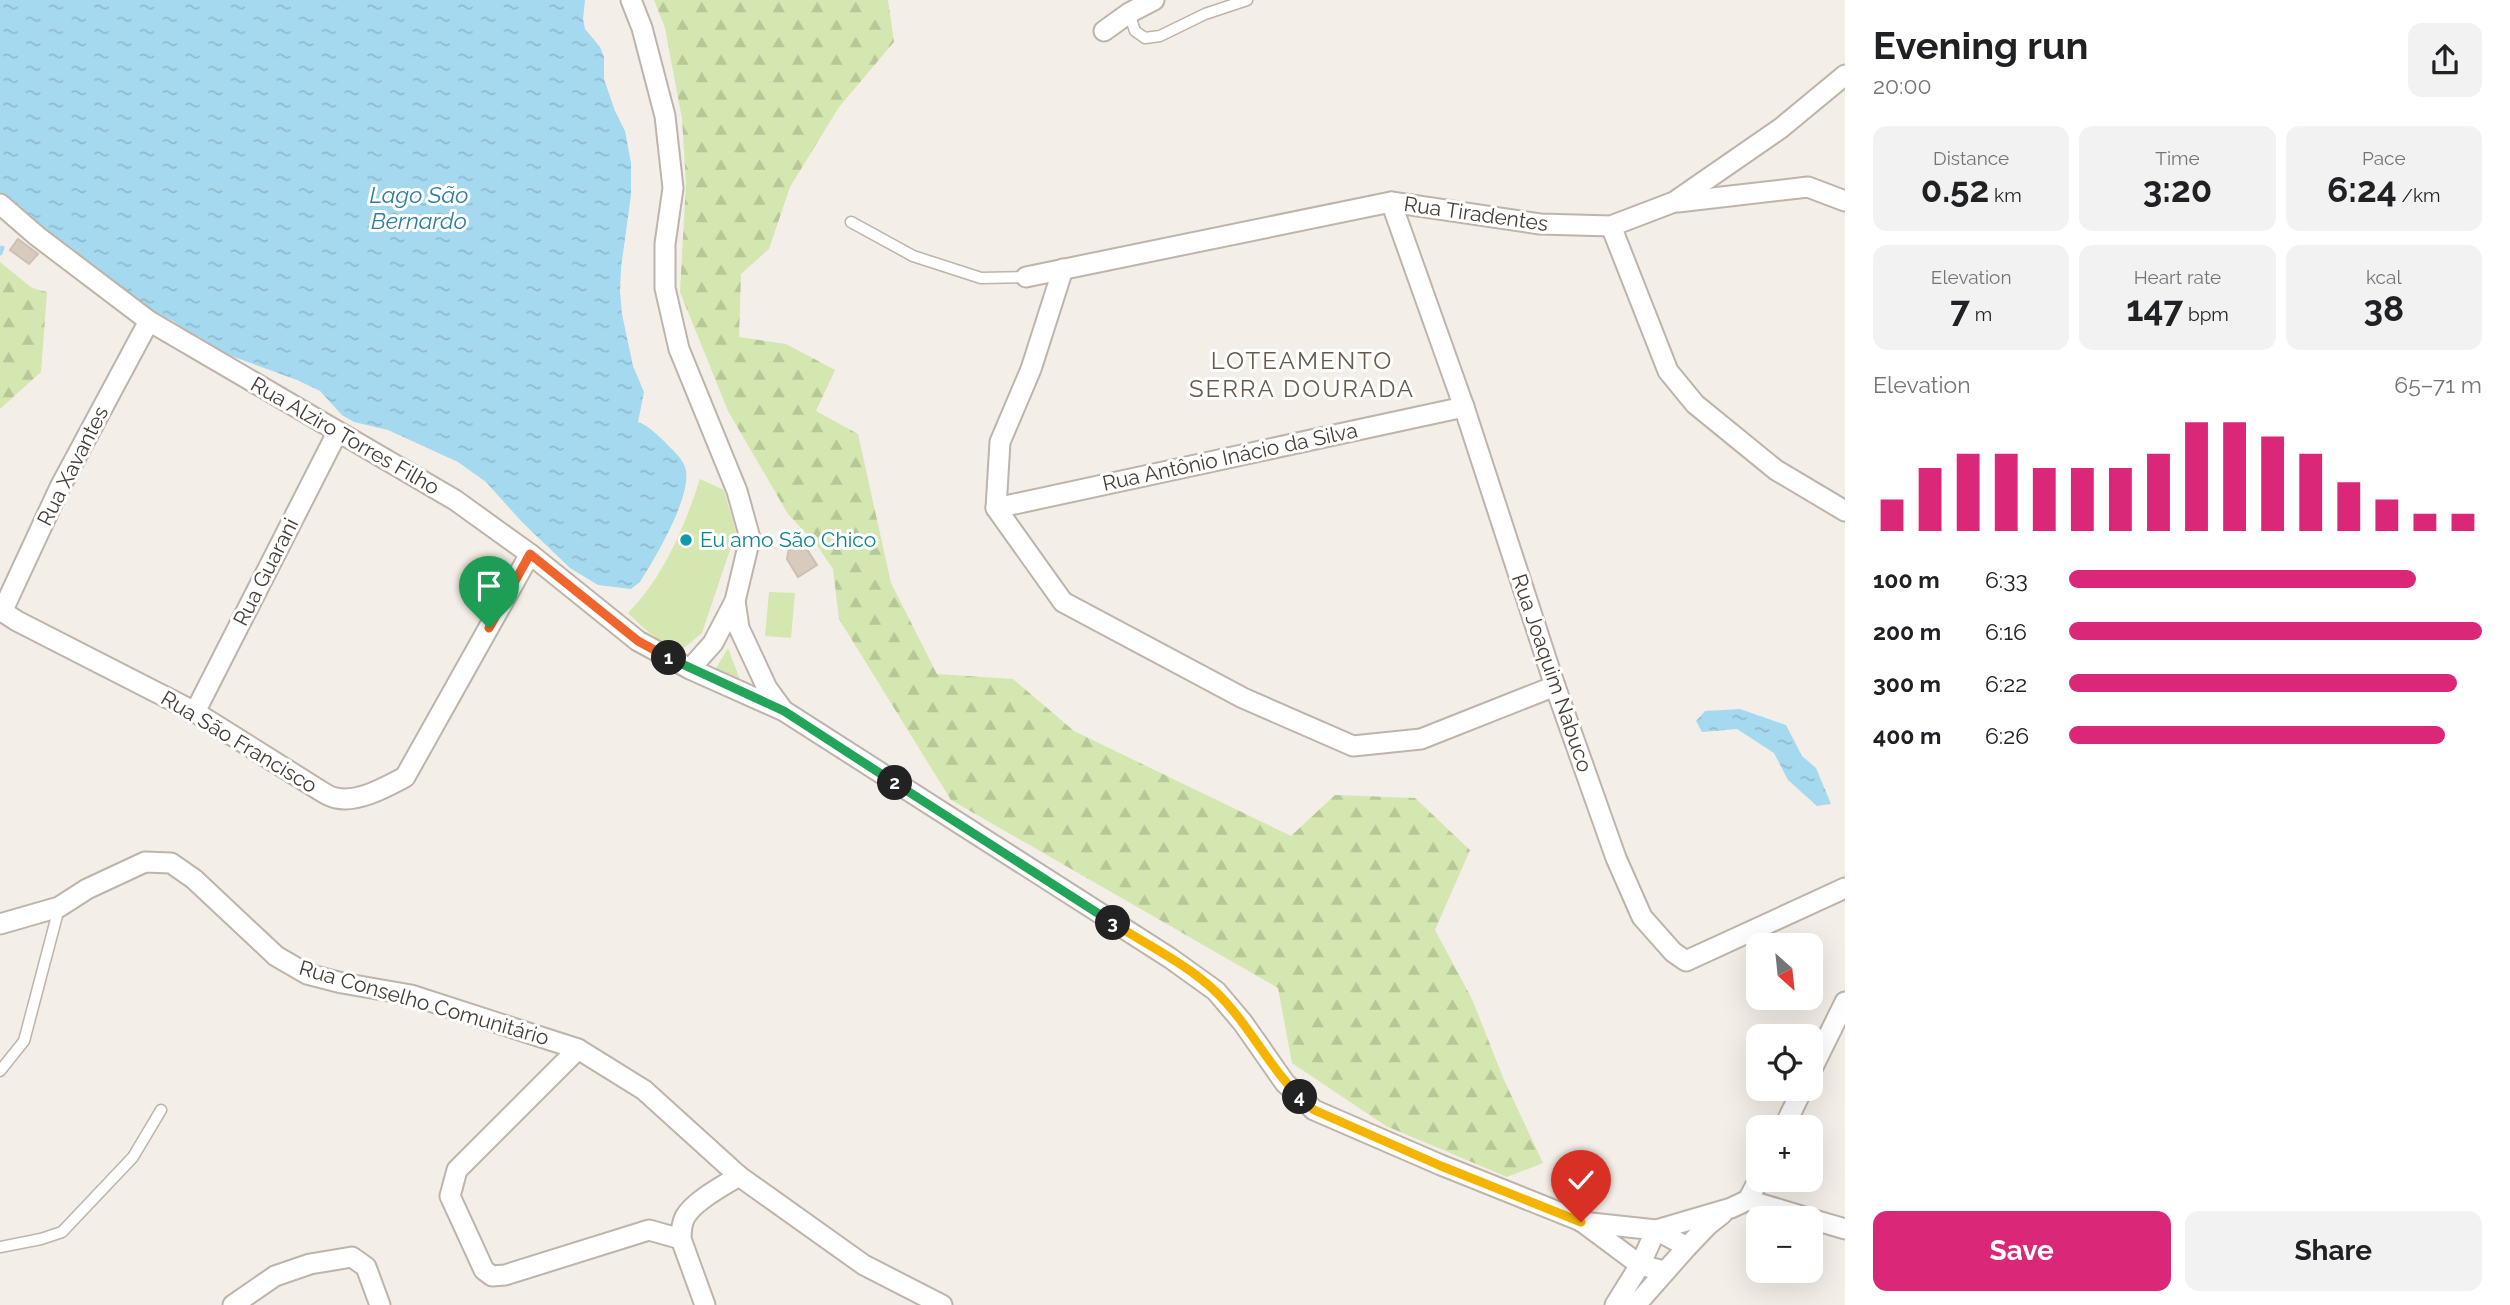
<!DOCTYPE html>
<meta charset="utf-8">
<style>
:root{--surface:#fff;--page:#f2f2f2;--text:#202124;--muted:#757577;--accent:#db2777}
body{margin:0;font-family:Raleway,sans-serif;background:var(--page);color:var(--text);height:100vh;display:flex;flex-direction:column;font-size:26px;white-space:nowrap}
*{box-sizing:border-box;margin:0}
p{font-size:23px;color:var(--muted)}
.icon{flex:none;width:38px;height:38px;fill:none;stroke:currentColor;stroke-width:2;stroke-linecap:round;stroke-linejoin:round}
.map{position:relative;flex:1;overflow:hidden}
.details{display:flex;flex-direction:column;background:var(--surface);width:665px}
.details>*{flex:none}
.needle{width:46px;rotate:153deg}
.controls{position:absolute;left:1746px;top:933px;display:grid;gap:14px}
.controls a{display:grid;place-items:center;width:77px;height:77px;border-radius:14px;background:var(--surface);box-shadow:0 7px 28px #0002;font-size:35px}
.pin{position:absolute;display:grid;place-items:center;width:60px;height:60px;color:#fff;margin:-72px -30px;border-radius:50% 50% 50% 0;rotate:-45deg;box-shadow:0 0 7px #0007}
.pin .icon{rotate:45deg}
.km{position:absolute;width:35px;height:35px;margin:-18px;border-radius:50%;background:#222;color:#fff;font-size:19px;line-height:35px;text-align:center}
.round{display:grid;place-items:center;flex:none;width:74px;height:74px;border-radius:14px;background:var(--page)}
.head{display:flex;align-items:center;justify-content:space-between;height:119px;padding:0 28px}
h1{font-size:38px;font-weight:700;line-height:52px}
.metrics{display:grid;grid-template-columns:repeat(3,1fr);gap:10px;height:119px;padding:7px 28px}
.metrics div{display:grid;align-content:center;border-radius:14px;background:var(--page);text-align:center}
.metrics b{font-size:35px;font-weight:700}
.metrics small{font-size:19px;font-weight:400}
.metrics p{font-size:19px}
.chart{height:196px;padding:14px 28px}
.chart p{display:flex;justify-content:space-between}
.chart svg{width:100%;height:126px;margin-top:7px;stroke:var(--accent);stroke-width:6}
.cta{display:flex;gap:14px;margin-top:auto;padding:14px 28px}
.cta a{flex:1;height:80px;border-radius:14px;background:var(--accent);color:#fff;font-size:28px;font-weight:700;line-height:80px;text-align:center}
.cta a+a{background:var(--page);color:var(--text)}
ul{padding:0 28px;list-style:none;font-size:23px}
li{display:grid;grid-template-columns:112px 84px 1fr;align-items:center;height:52px}
li i{height:18px;border-radius:9px;background:var(--accent)}
main{display:flex;flex:1;min-height:0}
.map>svg:first-child{display:block}
.green{fill:#d4e7b0}
.forest{fill:url(#forest-firs)}
.water{fill:url(#water-ripples)}
.lines{fill:none;stroke-linecap:round;stroke-linejoin:round}
.stream{stroke:#a4d9ef;stroke-width:5}
.building{fill:#d7cbbf;stroke:#cfbfb0;stroke-width:2}
.service-casing{stroke:#beb4a9;stroke-width:13}
.minor-casing{stroke:#beb4a9;stroke-width:23}
.service{stroke:#fff;stroke-width:10}
.minor{stroke:#fff;stroke-width:19}
.split-1-casing{stroke:#fff;stroke-width:14}
.split-2-casing{stroke:#fff;stroke-width:14}
.split-3-casing{stroke:#fff;stroke-width:14}
.split-4-casing{stroke:#fff;stroke-width:14}
.split-5-casing{stroke:#fff;stroke-width:14}
.split-1{stroke:#f0652b;stroke-width:9}
.split-2{stroke:#22a559;stroke-width:9}
.split-3{stroke:#22a559;stroke-width:9}
.split-4{stroke:#f5b400;stroke-width:9}
.split-5{stroke:#f5b400;stroke-width:9}
.culture-dot{fill:#0f9aa8;stroke:#fff;stroke-width:2.5}
.labels{text-anchor:middle;stroke-width:6;stroke-linejoin:round;paint-order:stroke}
.street-label{font-size:21px;fill:#463e36;stroke:#fff}
.culture-label{font-size:21px;fill:#0d838f;stroke:#fff;text-anchor:start}
.water-label{font-size:23px;font-style:italic;fill:#2e7da0;stroke:#fff}
.quarter-label{font-size:24px;letter-spacing:2px;fill:#685a4d;stroke:#fff}
</style>
<main>
<div class="map">
<svg width="1845" height="1305" viewBox="0 0 1845 1305">
<defs>
<pattern id="forest-firs" width="22" height="20" patternUnits="userSpaceOnUse" patternTransform="scale(1.75)"><rect width="22" height="20" fill="#d4e7b0"/><path d="M5 1l3.5 6h-7zM16 11l3.5 6h-7z" fill="#b7c798"/></pattern>
<pattern id="water-ripples" width="26" height="14" patternUnits="userSpaceOnUse" patternTransform="scale(1.75)"><rect width="26" height="14" fill="#a4d9ef"/><path d="M2 4q2-2 4 0t4 0M15 11q2-2 4 0t4 0" fill="none" stroke="#8fbbce"/></pattern>
</defs>
<rect width="100%" height="100%" fill="#f3eee7"/>
<g class="green">
<path d="M700,479L724,490L736,532L702,633L684,648C659,645 646,630 628,613C663,578 685,526 700,479Z"/>
<polygon points="769,592 795,593 791,638 765,636"/>
<polygon points="728,648 742,685 715,670"/>
</g>
<g class="forest">
<polygon points="654,0 888,0 894,42 839,107 790,187 769,249 741,274 739,337 786,344 835,370 816,411 858,434 891,583 937,674 1013,679 1074,731 1291,836 1335,795 1415,798 1470,850 1435,930 1472,999 1504,1080 1543,1163 1507,1177 1386,1126 1292,1063 1278,988 951,800 839,619 833,569 816,544 788,514 728,411 680,292 686,183 682,119 665,28"/>
<polygon points="0,262 32,288 47,292 41,372 0,409"/>
</g>
<g class="water">
<path d="M0,0H585L583,19L585,29L600,47L604,57V79L615,111L625,131L631,163V195L621,268L620,292L622,314L633,366L644,392L638,422C649,426 655,433 664,441C671,449 681,456 685,467C694,494 655,558 640,582L631,589L598,585L570,568L522,522L486,482L458,462L388,430L354,422L342,415L320,391L297,380L204,346L173,321L125,297L23,217L0,194Z"/>
<polygon points="1740,709 1786,725 1802,756 1816,768 1831,804 1817,806 1788,780 1774,753 1737,729 1702,732 1696,721 1705,711"/>
</g>
<g class="lines">
<polyline class="stream" points="0,253 2,248"/>
</g>
<g class="building">
<polygon points="18,239 38,254 29,264 10,250"/>
<polygon points="801,540 817,565 798,577 787,559 789,548"/>
</g>
<g class="lines">
<g class="service-casing">
<g id="service">
<polyline points="1129,13 1135,31 1145,38 1160,36 1205,14 1247,0"/>
<polyline points="851,222 913,256 981,278 1026,277"/>
<polyline points="0,1071 24,1041 59,908"/>
<polyline points="0,1247 41,1239 62,1232 133,1157 161,1110"/>
</g>
</g>
<g class="minor-casing">
<g id="minor">
<polyline points="631,0 642,28 665,116 673,188 665,244 665,288 679,349 737,491 750,538 735,601 713,643 690,669"/>
<polyline points="1104,31 1129,13 1154,0"/>
<polyline points="1391,202 1464,407 1555,686 1616,858 1642,917 1673,952 1686,961 1845,888"/>
<polyline points="1678,202 1808,187 1845,201"/>
<polyline points="0,204 37,236 149,321 455,500 530,554 638,641 690,669 784,711 1170,958 1216,991 1243,1023 1285,1083 1314,1110 1441,1165 1581,1221 1640,1265 1664,1271"/>
<polyline points="1611,226 1668,371 1695,404 1776,470 1845,511"/>
<polyline points="1063,269 1031,369 1000,442 996,508 1063,602 1243,698 1353,746 1421,739 1555,686"/>
<polyline points="1026,277 1391,202 1540,224 1611,226 1674,202 1781,128 1845,75"/>
<polyline points="996,508 1464,407"/>
<polyline points="735,601 739,628 767,688 783,710"/>
<path d="M0,610L17,621L195,712L316,788C321,791 329,797 336,798C358,803 386,787 405,777L530,554"/>
<polyline points="2,612 60,487 149,321"/>
<polyline points="195,712 337,433"/>
<polyline points="0,924 59,907 87,889 145,862 171,863 194,879 276,956 307,974 342,983 411,995 578,1049 644,1090 739,1176 864,1265 942,1305"/>
<polyline points="578,1049 457,1170 450,1196 484,1270 492,1276 505,1275 649,1230 681,1239"/>
<polyline points="1811,1071 1845,1002"/>
<polyline points="1784,1127 1803,1088"/>
<polyline points="1748,1200 1808,1218"/>
<polyline points="1811,1219 1845,1229"/>
<polyline points="1582,1222 1656,1230 1687,1247"/>
<polyline points="233,1305 275,1276 310,1264 352,1257 366,1267 380,1305"/>
<path d="M705,1305L681,1239C681,1232 682,1223 685,1217C694,1201 723,1186 739,1176"/>
<polyline points="1615,1305 1640,1265 1656,1230 1731,1208 1748,1200 1759,1179"/>
<polyline points="1632,1305 1642,1298 1687,1247 1708,1225 1722,1214"/>
</g>
</g>
<use href="#service" class="service"/>
<use href="#minor" class="minor"/>
</g>
<g class="lines">
<g class="split-1-casing">
<polyline id="split-1" points="489,628 530,554 638,641 669,658"/>
</g>
<g class="split-2-casing">
<polyline id="split-2" points="669,658 784,711 895,783"/>
</g>
<g class="split-3-casing">
<polyline id="split-3" points="895,783 1113,923"/>
</g>
<g class="split-4-casing">
<path id="split-4" d="M1113,923C1147,945 1187,964 1216,992C1249,1024 1268,1066 1300,1097"/>
</g>
<g class="split-5-casing">
<polyline id="split-5" points="1300,1097 1314,1110 1441,1166 1581,1222"/>
</g>
<use href="#split-1" class="split-1"/>
<use href="#split-2" class="split-2"/>
<use href="#split-3" class="split-3"/>
<use href="#split-4" class="split-4"/>
<use href="#split-5" class="split-5"/>
</g>
<circle class="culture-dot" cx="686" cy="540" r="7"/>
<g class="labels">
<g class="street-label">
<text transform="translate(1476 214) rotate(8)" y="7">Rua Tiradentes</text>
<text transform="translate(345 436) rotate(30)" y="7">Rua Alziro Torres Filho</text>
<text transform="translate(1230 457) rotate(-12)" y="7">Rua Antônio Inácio da Silva</text>
<text transform="translate(73 466) rotate(-63)" y="7">Rua Xavantes</text>
<text transform="translate(266 572) rotate(-63)" y="7">Rua Guarani</text>
<text transform="translate(1552 673) rotate(71)" y="7">Rua Joaquim Nabuco</text>
<text transform="translate(239 742) rotate(31)" y="7">Rua São Francisco</text>
<text transform="translate(424 1003) rotate(16)" y="7">Rua Conselho Comunitário</text>
</g>
<g class="culture-label">
<text x="700" y="547">Eu amo São Chico</text>
</g>
<g class="water-label">
<text x="419" y="203">Lago São<tspan x="419" dy="26">Bernardo</tspan></text>
</g>
<g class="quarter-label">
<text x="1302" y="369">LOTEAMENTO<tspan x="1302" dy="28">SERRA DOURADA</tspan></text>
</g>
</g>
</svg>
<div class="controls">
<a><svg class="needle" viewBox="-14 -14 28 28"><path d="M0-13l5 13h-10z" fill="#e53935"/><path d="M0 13l5-13h-10z" fill="#757577"/></svg></a>
<a><svg class="icon" aria-label="locate" viewBox="0 0 24 24"><circle cx="12" cy="12" r="6"/><path d="M12 2v4M12 18v4M2 12h4M18 12h4"/></svg></a>
<a>+</a>
<a>−</a>
</div>
<div class="pin" style="left:489px;top:628px;background:#1e9e55"><svg class="icon" aria-label="arrive" viewBox="0 0 24 24"><path d="M6 21V4h12l-3 4 3 4H6"/></svg></div>
<div class="pin" style="left:1581px;top:1222px;background:#d93025"><svg class="icon" aria-label="check" viewBox="0 0 24 24"><path d="M5 12l5 5 9-10"/></svg></div>
<b class="km" style="left:669px;top:658px">1</b>
<b class="km" style="left:895px;top:783px">2</b>
<b class="km" style="left:1113px;top:923px">3</b>
<b class="km" style="left:1300px;top:1097px">4</b>
</div>
<section class="details">
<div class="head"><div><h1>Evening run</h1><p>20:00</p></div><a class="round"><svg class="icon" aria-label="share" viewBox="0 0 24 24"><path d="M12 15V3M7 8l5-5 5 5M5 13v7h14v-7"/></svg></a></div>
<div class="metrics">
<div><p>Distance</p><b>0.52<small> km</small></b></div>
<div><p>Time</p><b>3:20</b></div>
<div><p>Pace</p><b>6:24<small> /km</small></b></div>
</div>
<div class="metrics">
<div><p>Elevation</p><b>7<small> m</small></b></div>
<div><p>Heart rate</p><b>147<small> bpm</small></b></div>
<div><p>kcal</p><b>38</b></div>
</div>
<div class="chart"><p><span>Elevation</span>65–71 m</p>
<svg viewBox="0 0 160 44" preserveAspectRatio="none"><path d="M5 44V33M15 44V22M25 44V17M35 44V17M45 44V22M55 44V22M65 44V22M75 44V17M85 44V6M95 44V6M105 44V11M115 44V17M125 44V27M135 44V33M145 44V38M155 44V38"/></svg>
</div>
<ul>
<li><b>100 m</b>6:33<i style="width:84%"></i></li>
<li><b>200 m</b>6:16<i style="width:100%"></i></li>
<li><b>300 m</b>6:22<i style="width:94%"></i></li>
<li><b>400 m</b>6:26<i style="width:91%"></i></li>
</ul>
<div class="cta"><a>Save</a><a>Share</a></div>
</section>
</main>
